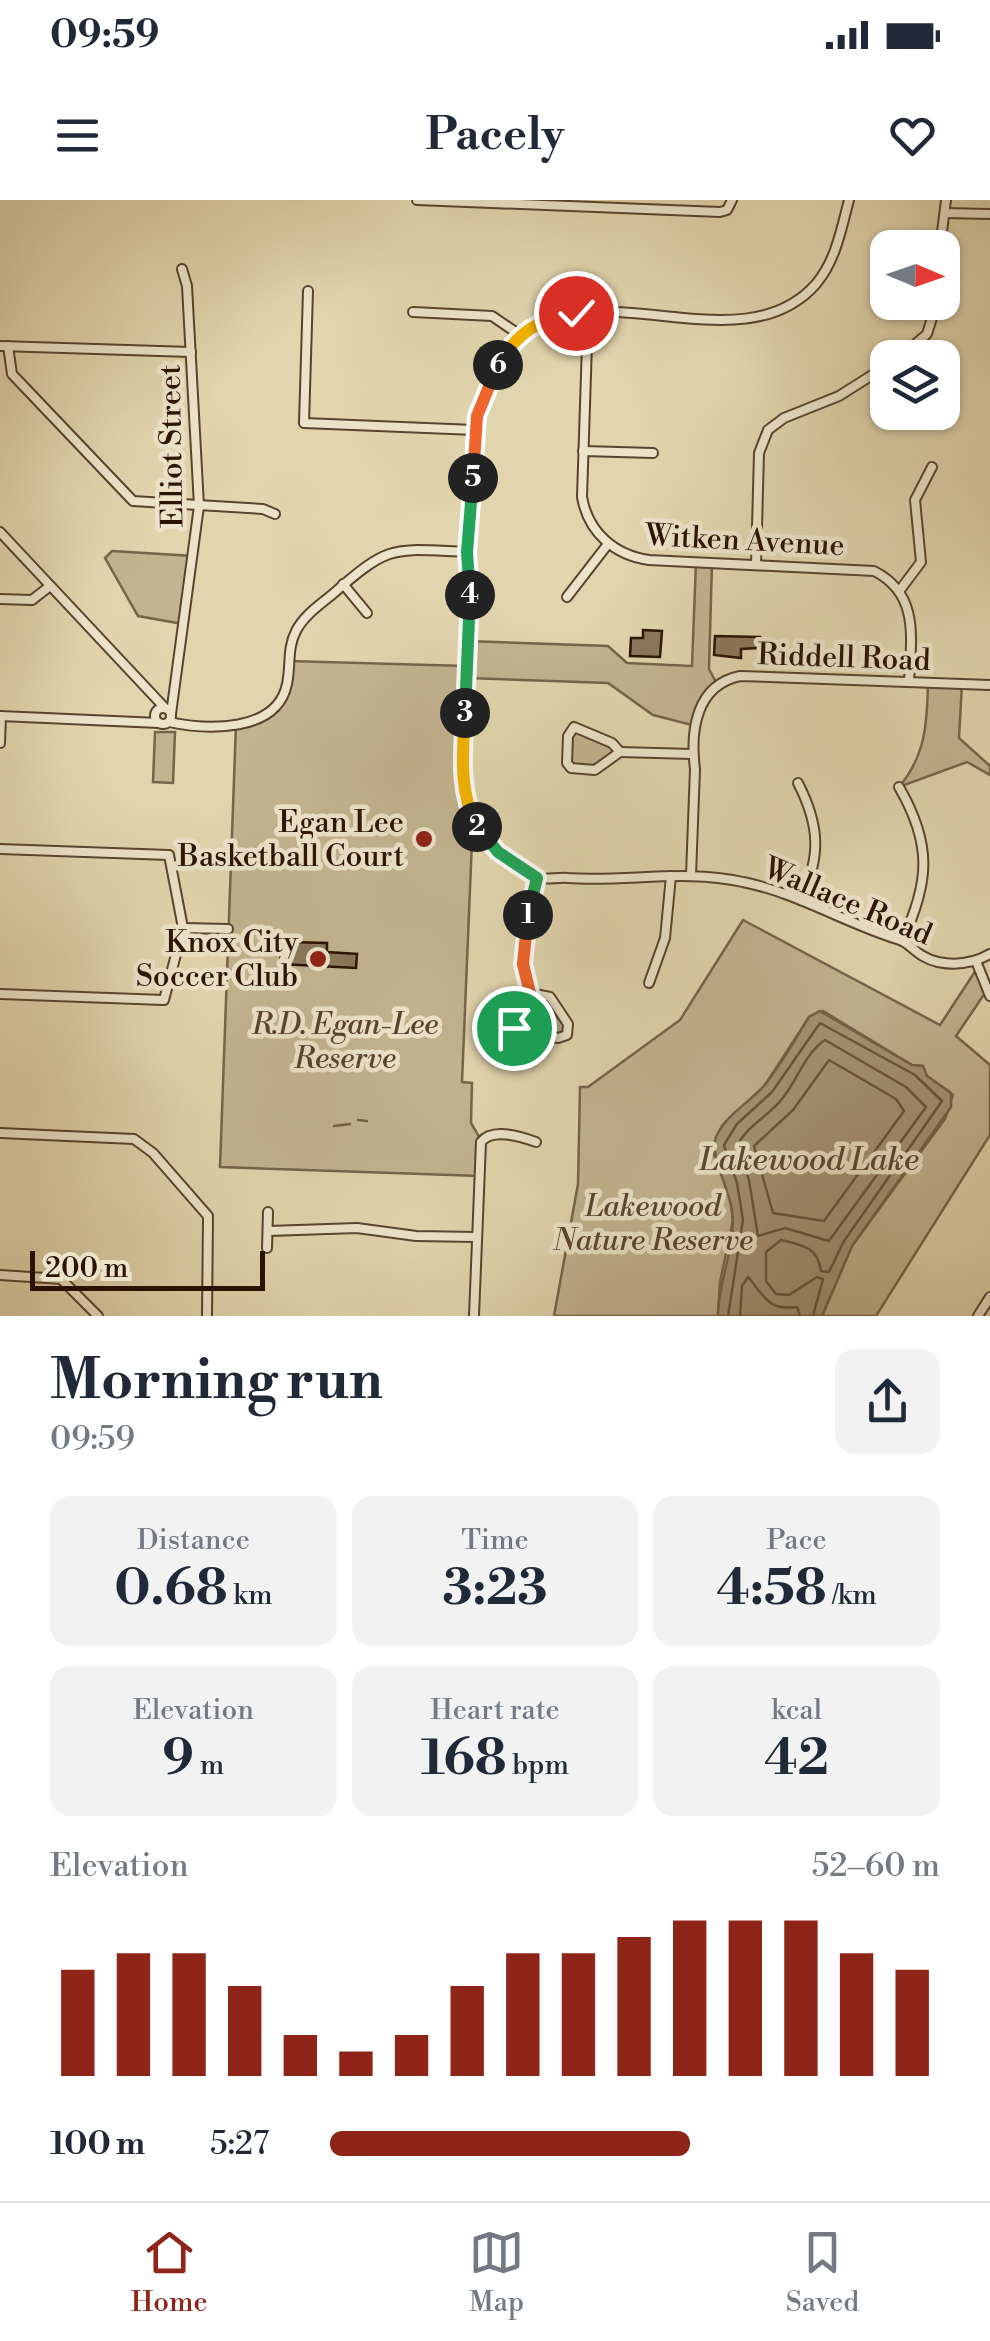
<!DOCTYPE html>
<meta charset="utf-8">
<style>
:root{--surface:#fff;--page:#f2f2f3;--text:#1f2937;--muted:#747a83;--line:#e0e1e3;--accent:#8f2418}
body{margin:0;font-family:"Libre Bodoni",serif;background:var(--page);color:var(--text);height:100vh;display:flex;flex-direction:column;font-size:38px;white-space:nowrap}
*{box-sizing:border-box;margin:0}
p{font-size:32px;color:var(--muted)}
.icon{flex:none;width:55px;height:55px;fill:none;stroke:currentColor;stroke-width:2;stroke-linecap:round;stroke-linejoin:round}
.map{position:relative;height:1116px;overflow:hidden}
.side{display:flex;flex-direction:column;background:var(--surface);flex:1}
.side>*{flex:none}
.needle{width:65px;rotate:92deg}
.controls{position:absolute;left:870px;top:30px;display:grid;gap:20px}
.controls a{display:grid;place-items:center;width:90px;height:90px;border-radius:20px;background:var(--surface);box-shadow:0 2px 8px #0004;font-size:50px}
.scale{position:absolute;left:30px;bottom:25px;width:235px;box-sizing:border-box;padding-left:10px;border:5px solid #2b1304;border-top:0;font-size:28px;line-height:35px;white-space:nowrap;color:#2b1304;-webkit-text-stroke:8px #ece4ca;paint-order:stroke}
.pin{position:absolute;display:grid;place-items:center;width:85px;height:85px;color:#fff;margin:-42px;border:5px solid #fff;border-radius:50%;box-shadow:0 2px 10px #0007}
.km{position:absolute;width:50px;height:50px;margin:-25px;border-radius:50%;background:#222;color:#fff;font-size:28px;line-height:50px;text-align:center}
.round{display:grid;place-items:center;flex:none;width:105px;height:105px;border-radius:20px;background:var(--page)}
.headline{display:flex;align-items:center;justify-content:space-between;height:170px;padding:0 50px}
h1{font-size:55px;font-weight:800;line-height:75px}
.figures{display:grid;grid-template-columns:repeat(3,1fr);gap:15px;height:170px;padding:10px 50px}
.figures div{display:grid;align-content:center;border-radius:20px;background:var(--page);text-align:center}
.figures b{font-size:50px;font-weight:800}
.figures small{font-size:28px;font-weight:400}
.figures p{font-size:28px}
.chart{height:280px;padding:20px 50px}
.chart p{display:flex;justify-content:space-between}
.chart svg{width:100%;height:180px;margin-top:10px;stroke:var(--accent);stroke-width:6}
ul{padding:0 50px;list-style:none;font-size:32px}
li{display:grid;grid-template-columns:160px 120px 1fr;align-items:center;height:75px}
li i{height:25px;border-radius:12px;background:var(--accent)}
.status{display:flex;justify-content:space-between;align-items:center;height:70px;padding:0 50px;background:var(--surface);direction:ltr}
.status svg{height:28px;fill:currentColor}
header{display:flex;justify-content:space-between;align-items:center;height:130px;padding:0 50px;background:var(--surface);font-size:45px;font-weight:800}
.dock{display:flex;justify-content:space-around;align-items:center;height:140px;border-top:2px solid var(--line);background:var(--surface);font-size:28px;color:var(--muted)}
.dock a{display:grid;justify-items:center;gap:5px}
.dock .selected{color:var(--accent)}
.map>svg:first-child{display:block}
.green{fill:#c2b490;stroke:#76644a;stroke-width:2.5}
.water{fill:#a39374;stroke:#736047;stroke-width:2.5}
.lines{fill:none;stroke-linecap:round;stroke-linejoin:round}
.shore{stroke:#67533c;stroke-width:2.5}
.stream{stroke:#736047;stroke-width:2.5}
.building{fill:#8a785c;stroke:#2b1304;stroke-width:2.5}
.street-casing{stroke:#58442e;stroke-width:12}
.street{stroke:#ece4ca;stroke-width:8}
.split-1-casing{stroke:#fff;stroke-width:20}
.split-2-casing{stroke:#fff;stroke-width:20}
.split-3-casing{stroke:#fff;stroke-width:20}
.split-4-casing{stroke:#fff;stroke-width:20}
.split-5-casing{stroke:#fff;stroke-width:20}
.split-6-casing{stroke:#fff;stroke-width:20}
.split-7-casing{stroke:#fff;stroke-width:20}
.split-1{stroke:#f0652b;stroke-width:12}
.split-2{stroke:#22a559;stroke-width:12}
.split-3{stroke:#f5b400;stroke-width:12}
.split-4{stroke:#22a559;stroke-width:12}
.split-5{stroke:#22a559;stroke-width:12}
.split-6{stroke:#f0652b;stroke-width:12}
.split-7{stroke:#f5b400;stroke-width:12}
.poi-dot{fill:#8f2418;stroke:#ece4ca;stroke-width:4}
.labels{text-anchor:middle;stroke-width:9;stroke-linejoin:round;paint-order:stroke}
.street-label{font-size:30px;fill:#2b1304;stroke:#ece4ca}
.poi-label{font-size:30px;fill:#2b1304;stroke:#ece4ca;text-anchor:end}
.park-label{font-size:30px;font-style:italic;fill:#58432e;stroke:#ece4ca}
.water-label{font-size:32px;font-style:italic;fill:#5b4631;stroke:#ece4ca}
</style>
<div class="status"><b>09:59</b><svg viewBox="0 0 49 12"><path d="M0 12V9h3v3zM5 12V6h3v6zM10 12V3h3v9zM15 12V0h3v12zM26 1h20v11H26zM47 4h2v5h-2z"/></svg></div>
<header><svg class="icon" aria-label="menu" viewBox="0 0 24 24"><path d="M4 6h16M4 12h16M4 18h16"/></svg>Pacely<svg class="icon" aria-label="heart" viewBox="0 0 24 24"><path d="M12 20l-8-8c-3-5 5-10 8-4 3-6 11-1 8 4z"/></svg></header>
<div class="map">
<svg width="990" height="1116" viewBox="0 0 990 1116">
<rect width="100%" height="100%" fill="#e1d5ad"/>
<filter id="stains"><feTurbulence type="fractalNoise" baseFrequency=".002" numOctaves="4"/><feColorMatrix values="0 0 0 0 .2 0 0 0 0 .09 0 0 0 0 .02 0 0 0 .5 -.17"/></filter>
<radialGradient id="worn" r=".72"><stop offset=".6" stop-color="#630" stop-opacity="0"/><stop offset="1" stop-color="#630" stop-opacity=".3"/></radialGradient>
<g class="green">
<polygon points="112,351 193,356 183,424 138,416 105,358"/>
<path d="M696,362L712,363L709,469L717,484L707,494L696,526L653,515L608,483L467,478L461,548L479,630L472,641L462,882L472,883L471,923L481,940L479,976L220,967L236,524C277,515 284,501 289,461L466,466L467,441L608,446L627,463L692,466Z"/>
<path d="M928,483L962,484L959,538L990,566V575L967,562L899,587C926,555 927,523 928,483Z"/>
<polygon points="571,529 619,549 595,570 568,566"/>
<polygon points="155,532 175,532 173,583 153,582"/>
<polygon points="743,720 940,825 978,767 987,790 956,836 990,865 990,935 876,1116 822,1116 852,1046 945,919 953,895 927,876 922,866 912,865 823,811 809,817 765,885 722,926 714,955 728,985 733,1020 720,1082 718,1116 554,1116 578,984 580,887 588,887 680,820"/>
<polygon points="530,793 547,794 568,824 565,837 521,834 515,820"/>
</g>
<path class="water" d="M820,811L912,865L923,866L927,876L951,893V907L852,1046L822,1116H718C718,1080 737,1045 732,1010C729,989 709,954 716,937C726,914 747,905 763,887C779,868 796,838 809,817Z"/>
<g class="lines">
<g class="shore">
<path d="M825,840L906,887L926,907L829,1041L785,1028L758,1036L749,980L737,946C747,925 768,917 782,899C797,881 805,853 825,840Z"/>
<polygon points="829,860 896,899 904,911 824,1021 773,1013 754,946 793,910"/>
<path d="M728,1116L743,1020L737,983L724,945L737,924L772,892L820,823L915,875L942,901L844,1041L829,1072L821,1071C818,1047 802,1045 781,1040L766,1052V1081L776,1094L789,1095L817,1077L823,1079L813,1116"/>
<path d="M740,1116L742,1086L748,1077C764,1095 767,1111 797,1107L800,1116"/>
</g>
<g class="stream">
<polyline points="358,920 367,921"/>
<polyline points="334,926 350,924"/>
</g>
</g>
<g class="building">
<polygon points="643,430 662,431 660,457 630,456 631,438 643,438"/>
<polygon points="715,436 760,437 759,448 741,449 741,458 714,455"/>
<polygon points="289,742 327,743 327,752 357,754 356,768 280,764 281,744 289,745"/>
</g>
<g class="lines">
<g class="street-casing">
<g id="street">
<polyline points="417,0 720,12 727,10 732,0"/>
<path d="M849,0C841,30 836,60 816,84C726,186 531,18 479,208C468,249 473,296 471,337L467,352L471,375C468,439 446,587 483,636C495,652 519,672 538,678C546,680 559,677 568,678C627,682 685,669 743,682C798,693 847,724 900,740C910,743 918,758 938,762C957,766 974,763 990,754"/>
<polyline points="945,13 990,14"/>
<polyline points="940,48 946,0"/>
<polyline points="308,91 304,223 475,230"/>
<polyline points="413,112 492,116 520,135"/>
<path d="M588,113L582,297C588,332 614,355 649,360L874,371C920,394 911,439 909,482"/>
<polyline points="0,146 191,152"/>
<polyline points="8,146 12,174 133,301 263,309 275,314"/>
<polyline points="899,158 927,134 937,102"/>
<polyline points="583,251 653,253"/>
<polyline points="0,332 165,508"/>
<polyline points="756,364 759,253 768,230 784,218 839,196 888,165"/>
<polyline points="343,384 367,413"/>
<polyline points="900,390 921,362 915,300 932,267"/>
<polyline points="567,397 608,344"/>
<polyline points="0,399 32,400 50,386"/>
<circle cx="163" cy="516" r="8"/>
<polyline points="171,514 199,306 187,86 182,69"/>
<polyline points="0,516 159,523"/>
<path d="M169,522C207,530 277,533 287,484C291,466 287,448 296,431C304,415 321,404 334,393C391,343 393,349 467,352"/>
<polygon points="574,527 612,543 620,552 595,570 571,568 567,563 568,536"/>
<polyline points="0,543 1,516"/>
<polyline points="620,552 692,554"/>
<path d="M798,583C820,626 821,656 801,700"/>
<path d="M899,587C932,644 930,682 902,741"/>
<polyline points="0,649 169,655 183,728 164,800 0,794"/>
<path d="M691,675L695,569C690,531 696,485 740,476L990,485"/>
<polyline points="183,728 228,729"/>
<polyline points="976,761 990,796"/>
<polyline points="649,783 665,738 671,676"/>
<polygon points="530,793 550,797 568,824 567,835 558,838 516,830 515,820"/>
<path d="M530,793C512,761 527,710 537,677"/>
<polyline points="0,933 134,939 153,953 208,1016 207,1116"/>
<polyline points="268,1031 357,1028 416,1036 476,1037"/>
<polyline points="267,1048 268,1012"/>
<polyline points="0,1075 61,1079 98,1116"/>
<path d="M474,1116L481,942C492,928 520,936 536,942"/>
<polyline points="978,1116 990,1097"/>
</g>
</g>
<use href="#street" class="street"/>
</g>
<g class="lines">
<g class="split-1-casing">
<polyline id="split-1" points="514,828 530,793 523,764 528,715"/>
</g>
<g class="split-2-casing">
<polyline id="split-2" points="477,627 498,652 537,678 528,715"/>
</g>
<g class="split-3-casing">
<path id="split-3" d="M465,513C463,552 458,590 477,627"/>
</g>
<g class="split-4-casing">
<polyline id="split-4" points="465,513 470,395"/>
</g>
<g class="split-5-casing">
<polyline id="split-5" points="470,395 467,352 473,278"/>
</g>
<g class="split-6-casing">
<polyline id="split-6" points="473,278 477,216 498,165"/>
</g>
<g class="split-7-casing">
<path id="split-7" d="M498,165C516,134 540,117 576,113"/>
</g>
<use href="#split-1" class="split-1"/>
<use href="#split-2" class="split-2"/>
<use href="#split-3" class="split-3"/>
<use href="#split-4" class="split-4"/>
<use href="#split-5" class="split-5"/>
<use href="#split-6" class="split-6"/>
<use href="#split-7" class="split-7"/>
</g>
<g class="poi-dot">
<circle cx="424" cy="639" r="10"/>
<circle cx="318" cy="759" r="10"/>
</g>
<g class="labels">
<g class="street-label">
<text transform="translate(171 246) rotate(-91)" y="10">Elliot Street</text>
<text transform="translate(745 340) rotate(3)" y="10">Witken Avenue</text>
<text transform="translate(844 457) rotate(2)" y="10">Riddell Road</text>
<text transform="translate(848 701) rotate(23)" y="10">Wallace Road</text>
</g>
<g class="poi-label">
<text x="404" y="632">Egan Lee<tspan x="404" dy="34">Basketball Court</tspan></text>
<text x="298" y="752">Knox City<tspan x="298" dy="34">Soccer Club</tspan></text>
</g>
<g class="park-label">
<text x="345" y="834">R.D. Egan-Lee<tspan x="345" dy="34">Reserve</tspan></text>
<text x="653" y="1016">Lakewood<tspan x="653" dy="34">Nature Reserve</tspan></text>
</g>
<g class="water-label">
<text x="809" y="970">Lakewood Lake</text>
</g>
</g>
<rect width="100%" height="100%" filter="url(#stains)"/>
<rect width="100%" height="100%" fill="url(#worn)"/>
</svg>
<div class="controls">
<a><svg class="needle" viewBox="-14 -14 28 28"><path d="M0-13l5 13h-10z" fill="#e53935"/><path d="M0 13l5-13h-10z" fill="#747a83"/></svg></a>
<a><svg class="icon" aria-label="layers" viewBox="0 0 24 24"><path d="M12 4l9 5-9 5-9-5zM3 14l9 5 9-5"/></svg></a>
</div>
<div class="scale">200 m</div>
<div class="pin" style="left:514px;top:828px;background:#1e9e55"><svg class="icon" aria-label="arrive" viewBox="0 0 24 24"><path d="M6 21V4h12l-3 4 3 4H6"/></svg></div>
<div class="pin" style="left:576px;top:113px;background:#d93025"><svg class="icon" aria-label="check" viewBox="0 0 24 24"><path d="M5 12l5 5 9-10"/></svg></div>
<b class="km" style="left:528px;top:715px">1</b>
<b class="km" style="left:477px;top:627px">2</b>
<b class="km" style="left:465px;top:513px">3</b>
<b class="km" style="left:470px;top:395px">4</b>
<b class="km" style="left:473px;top:278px">5</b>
<b class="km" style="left:498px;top:165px">6</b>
</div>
<section class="side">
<div class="headline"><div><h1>Morning run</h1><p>09:59</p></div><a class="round"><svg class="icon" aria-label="share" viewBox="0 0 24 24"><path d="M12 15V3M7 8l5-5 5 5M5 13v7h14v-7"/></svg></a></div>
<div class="figures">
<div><p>Distance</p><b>0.68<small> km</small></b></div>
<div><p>Time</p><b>3:23</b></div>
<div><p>Pace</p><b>4:58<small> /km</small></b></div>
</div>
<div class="figures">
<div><p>Elevation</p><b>9<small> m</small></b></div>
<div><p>Heart rate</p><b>168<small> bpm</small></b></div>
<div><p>kcal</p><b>42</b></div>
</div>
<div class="chart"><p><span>Elevation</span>52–60 m</p>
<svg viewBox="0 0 160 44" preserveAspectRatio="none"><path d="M5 44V18M15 44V14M25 44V14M35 44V22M45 44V34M55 44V38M65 44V34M75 44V22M85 44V14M95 44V14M105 44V10M115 44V6M125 44V6M135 44V6M145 44V14M155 44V18"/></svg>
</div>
<ul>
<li><b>100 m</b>5:27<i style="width:59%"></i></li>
</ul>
</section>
<nav class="dock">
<a class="selected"><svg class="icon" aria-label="home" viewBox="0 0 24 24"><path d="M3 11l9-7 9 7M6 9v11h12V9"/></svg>Home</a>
<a><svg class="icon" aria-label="map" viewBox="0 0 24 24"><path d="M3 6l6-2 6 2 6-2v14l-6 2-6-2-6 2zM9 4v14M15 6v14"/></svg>Map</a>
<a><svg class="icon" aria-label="saved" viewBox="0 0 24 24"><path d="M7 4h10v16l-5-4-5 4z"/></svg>Saved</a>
</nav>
